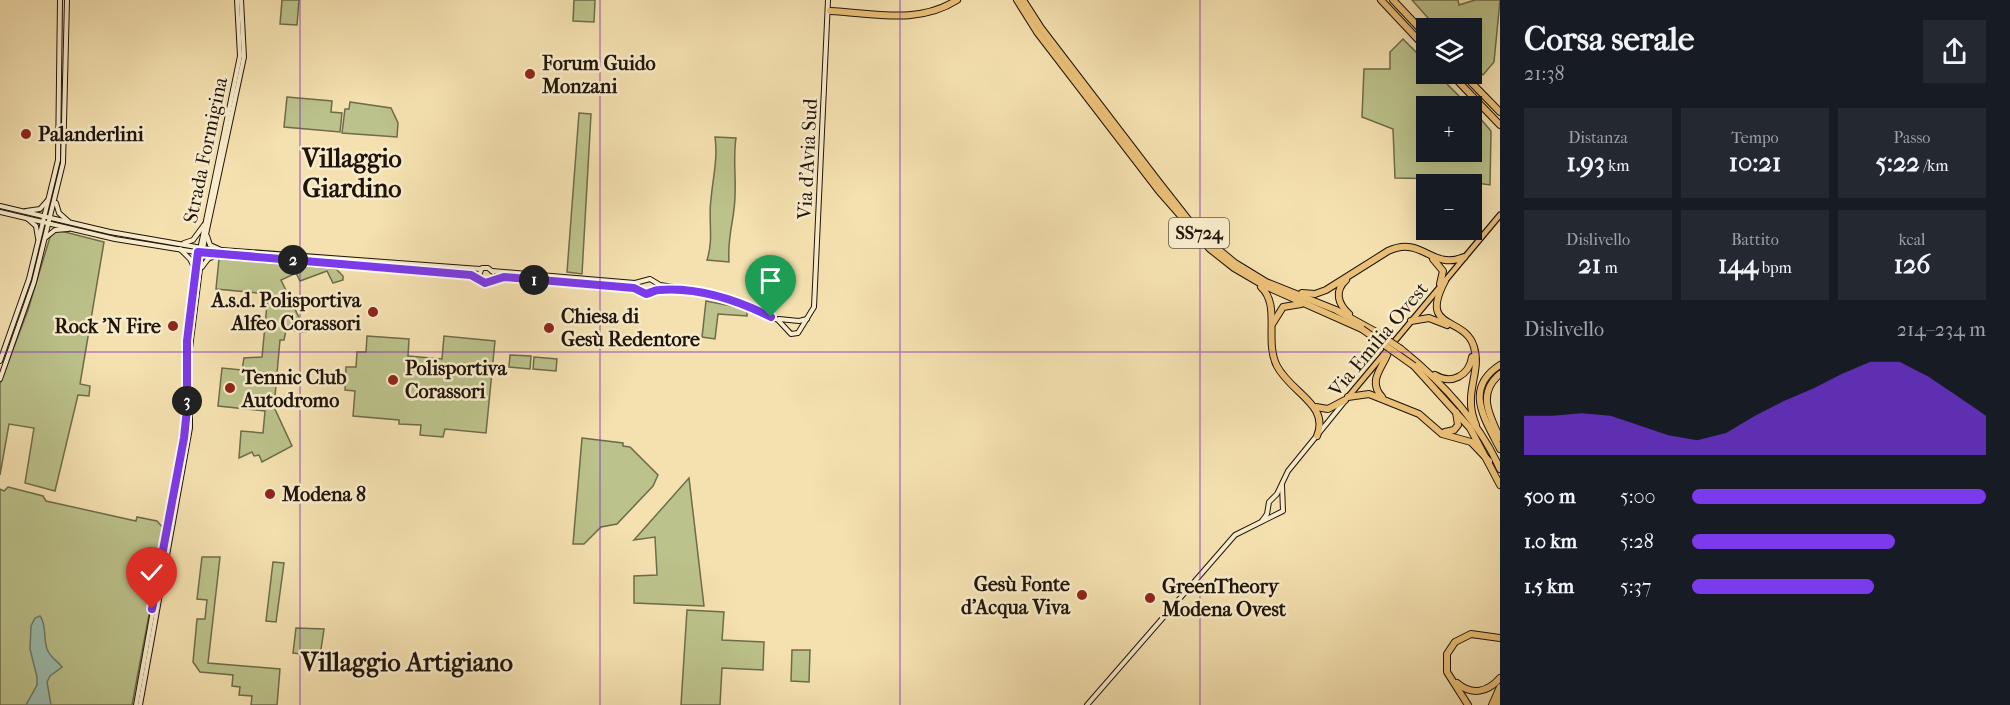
<!DOCTYPE html>
<html lang="it">
<meta charset="utf-8">
<style>
:root{--surface:#171b24;--page:#242831;--text:#f1f3f6;--muted:#9ea1a6;--accent:#7c3aed}
body{margin:0;font-family:"IM FELL French Canon",serif;background:var(--page);color:var(--text);height:100vh;display:flex;flex-direction:column;font-size:22px;white-space:nowrap}
*{box-sizing:border-box;margin:0}
p{font-size:20px;color:var(--muted)}
.icon{flex:none;width:33px;height:33px;fill:none;stroke:currentColor;stroke-width:2;stroke-linecap:round;stroke-linejoin:round}
.map{position:relative;flex:1;overflow:hidden}
.details{display:flex;flex-direction:column;background:var(--surface);width:510px}
.details>*{flex:none}
.buttons{position:absolute;left:1416px;top:18px;display:grid;gap:12px}
.buttons a{display:grid;place-items:center;width:66px;height:66px;border-radius:0px;background:var(--surface);box-shadow:0 6px 24px #0002;font-size:30px}
.pin{position:absolute;display:grid;place-items:center;width:51px;height:51px;color:#fff;margin:-62px -26px;border-radius:50% 50% 50% 0;rotate:-45deg;box-shadow:0 0 6px #0007}
.pin .icon{rotate:45deg}
.km{position:absolute;width:30px;height:30px;margin:-15px;border-radius:50%;background:#222;color:#fff;font-size:16px;line-height:30px;text-align:center}
.round{display:grid;place-items:center;flex:none;width:63px;height:63px;border-radius:0px;background:var(--page)}
.head{display:flex;align-items:center;justify-content:space-between;height:102px;padding:0 24px}
h1{font-size:33px;font-weight:700;line-height:45px}
.metrics{display:grid;grid-template-columns:repeat(3,1fr);gap:9px;height:102px;padding:6px 24px}
.metrics div{display:grid;align-content:center;border-radius:0px;background:var(--page);text-align:center}
.metrics b{font-size:26px;font-weight:700}
.metrics small{font-size:16px;font-weight:400}
.metrics p{font-size:16px}
.chart{height:168px;padding:12px 24px}
.chart p{display:flex;justify-content:space-between}
.chart svg{width:100%;height:108px;margin-top:6px;fill:var(--accent);opacity:.7}
ul{padding:0 24px;list-style:none;font-size:20px}
li{display:grid;grid-template-columns:96px 72px 1fr;align-items:center;height:45px}
li i{height:15px;border-radius:8px;background:var(--accent)}
main{display:flex;flex:1;min-height:0}
.map>svg:first-child{display:block}
.green{fill:#bcc28b;stroke:#6e6b4a;stroke-width:1.5}
.water{fill:#9cbdae;stroke:#6a796c;stroke-width:1.5}
.lines{fill:none;stroke-linecap:round;stroke-linejoin:round}
.secondary-casing{stroke:#1f1408;stroke-width:6}
.primary-casing{stroke:#1f1408;stroke-width:7}
.highway-casing{stroke:#1f1408;stroke-width:8}
.secondary{stroke:#f8eccc;stroke-width:4}
.primary{stroke:#eac078;stroke-width:4.5}
.highway{stroke:#eac078;stroke-width:6}
.highway-bridge-casing{stroke:#1f1408;stroke-width:8;stroke-linecap:butt}
.highway-bridge{stroke:#eac078;stroke-width:6}
.route-casing{stroke:#fff;stroke-width:12}
.route{stroke:#7c3aed;stroke-width:8}
.grid{fill:none;stroke:#7b2cbf;stroke-width:1.5;stroke-opacity:0.55}
.poi-dot{fill:#8f2418;stroke:#f8eccc;stroke-width:2}
.labels{text-anchor:middle;stroke-width:5;stroke-linejoin:round;paint-order:stroke}
.shield{fill:#f8eccc;stroke:#605543;stroke-width:1.5}
.shield-label{font-size:18px;font-weight:bold;fill:#1f1408}
.poi-label{font-size:20px;font-weight:bold;fill:#1f1408;stroke:#f8eccc;text-anchor:start}
.street-label{font-size:20px;fill:#1f1408;stroke:#f8eccc}
.district-label{font-size:26px;font-weight:bold;fill:#1f1408;stroke:#f8eccc}
</style>
<main>
<div class="map">
<svg width="1500" height="705" viewBox="0 0 1500 705">
<rect width="100%" height="100%" fill="#f5e1b0"/>
<filter id="stains"><feTurbulence type="fractalNoise" baseFrequency=".00333" numOctaves="4"/><feColorMatrix values="0 0 0 0 .2 0 0 0 0 .09 0 0 0 0 .02 0 0 0 .5 -.17"/></filter>
<radialGradient id="worn" r=".72"><stop offset=".6" stop-color="#630" stop-opacity="0"/><stop offset="1" stop-color="#630" stop-opacity=".3"/></radialGradient>
<g class="green">
<polygon points="282,0 299,0 297,25 280,24"/>
<polygon points="574,0 595,0 594,22 573,21"/>
<polygon points="1412,0 1458,0 1459,5 1475,0 1500,0 1494,62 1483,75 1472,64 1472,28 1437,28"/>
<polygon points="1403,39 1426,62 1426,74 1437,74 1469,106 1426,106 1426,152 1472,152 1472,109 1491,131 1490,185 1449,179 1395,178 1393,129 1362,117 1364,69 1390,69 1390,52"/>
<polygon points="287,97 332,101 331,112 342,113 340,132 284,127"/>
<polygon points="350,102 391,108 398,123 397,137 342,133 345,109 349,109"/>
<polygon points="579,113 591,114 582,274 567,272"/>
<path d="M715,137L736,138C733,158 736,176 735,195C735,219 727,235 729,262L707,260C714,239 708,220 711,199C713,177 718,159 715,137Z"/>
<polygon points="61,231 104,242 80,384 90,386 89,396 78,395 55,491 25,483 34,428 9,424 0,475 0,384 28,310 50,237 54,232"/>
<polygon points="219,259 336,269 343,276 343,280 333,283 327,271 300,281 296,273 281,280 306,332 286,330 284,340 280,340 274,407 292,446 262,462 259,455 254,456 252,452 239,458 241,431 263,433 265,411 218,406 222,368 242,370 244,358 262,357 268,294 216,289"/>
<polygon points="754,277 777,279 776,291 753,289"/>
<polygon points="706,301 747,309 747,316 718,314 715,339 702,337"/>
<polygon points="367,336 409,339 408,356 442,359 444,336 495,341 486,433 445,429 443,437 420,435 421,425 399,424 399,420 353,416 355,391 345,390 346,367 356,367 357,352 366,352"/>
<polygon points="510,355 531,356 530,369 509,367"/>
<polygon points="534,357 557,359 556,371 533,369"/>
<polygon points="582,438 623,443 623,446 630,447 658,475 653,486 617,524 601,527 584,544 573,544"/>
<polygon points="689,478 704,606 634,603 634,576 657,575 655,537 634,540"/>
<polygon points="8,487 43,496 46,501 136,521 137,517 157,521 165,530 132,705 0,705 0,489 4,491"/>
<polygon points="202,557 220,557 208,663 280,669 277,705 251,705 252,696 239,695 240,687 232,686 233,675 200,672 193,662 197,619 205,619 207,600 197,599"/>
<polygon points="273,562 284,563 276,622 266,621"/>
<polygon points="687,610 724,612 722,640 764,642 763,670 722,668 720,705 681,705"/>
<polygon points="296,628 324,629 320,656 293,653"/>
<polygon points="792,650 810,650 809,682 791,681"/>
</g>
<path class="water" d="M40,616C47,625 43,638 47,649C51,659 57,660 62,667L50,676L47,682L51,705H26L37,685V677L30,649L31,626L35,618Z"/>
<g class="lines">
<g class="secondary-casing">
<g id="secondary">
<polyline points="56,203 59,213 68,221"/>
<polyline points="0,206 110,232 208,249 480,269"/>
<polyline points="26,211 40,209 48,200"/>
<polyline points="0,212 115,239 202,253 471,275 485,283 504,277 640,289"/>
<polyline points="28,219 36,226 38,238"/>
<polyline points="207,236 210,245 219,249"/>
<polyline points="45,238 55,230 68,229"/>
<polyline points="184,243 193,240 204,225"/>
<polyline points="180,249 190,259 195,269"/>
<polyline points="202,267 208,259 216,255"/>
<polyline points="492,271 635,283 650,279 660,285 688,289 746,304 778,320 791,334 798,333 814,307 828,0"/>
<polyline points="478,278 482,268 488,268 493,272"/>
<polyline points="640,288 646,294 660,290 694,292"/>
<polyline points="779,319 799,321 807,319"/>
<polyline points="0,361 29,279 58,160 60,0"/>
<polyline points="0,379 34,282 63,163 67,0"/>
<polyline points="1262,521 1267,514 1269,502 1277,494 1288,471 1345,401"/>
<polyline points="136,705 184,438 187,409 186,348 195,274 240,56 237,0"/>
<polyline points="140,705 190,428 190,348 202,253 244,57 241,0"/>
<polyline points="1087,705 1235,535 1283,511 1282,485"/>
</g>
</g>
<g class="primary-casing">
<polyline id="primary" points="1348,397 1500,215"/>
</g>
<g class="highway-casing">
<g id="highway">
<polyline points="1017,0 1037,32 1159,191 1210,249 1234,268 1263,285 1362,329"/>
<polyline points="1023,0 1041,28 1158,181 1198,232 1213,245 1235,263 1266,282 1336,310 1376,332"/>
<polyline points="1381,0 1426,48"/>
<polyline points="1393,0 1426,35"/>
<path d="M830,11C874,13 918,25 957,0"/>
<polyline points="1451,74 1500,125"/>
<polyline points="1463,74 1500,112"/>
<polyline points="1433,259 1443,271 1440,284"/>
<path d="M1346,280C1334,291 1338,304 1349,314"/>
<path d="M1445,281C1418,332 1465,315 1474,347C1482,373 1462,393 1476,425"/>
<path d="M1261,287C1281,305 1264,341 1277,366C1291,393 1330,405 1317,436"/>
<path d="M1302,293L1315,294L1326,290L1388,251C1423,235 1431,271 1464,257"/>
<polyline points="1411,321 1429,318 1447,325"/>
<polyline points="1273,323 1283,307 1301,304"/>
<path d="M1401,349C1442,382 1479,421 1500,469"/>
<path d="M1500,365C1463,389 1485,419 1500,449"/>
<polyline points="1414,366 1470,428 1500,485"/>
<path d="M1500,374C1477,393 1489,415 1500,438"/>
<path d="M1435,375C1451,385 1469,376 1472,357"/>
<polyline points="1348,397 1369,394 1419,414 1442,434 1471,442 1489,461"/>
<path d="M1382,397C1366,379 1385,367 1390,347"/>
<polyline points="1316,407 1328,409 1345,400"/>
<polyline points="1445,432 1454,430 1458,425 1456,412"/>
<path d="M1457,683C1472,696 1488,692 1500,678"/>
<polyline points="1468,705 1447,672 1447,654 1455,642 1471,634 1500,638"/>
<polyline points="1492,705 1500,687"/>
<polyline points="1497,705 1500,698"/>
</g>
</g>
<use href="#secondary" class="secondary"/>
<use href="#primary" class="primary"/>
<use href="#highway" class="highway"/>
<g class="highway-bridge-casing">
<g id="highway-bridge">
<polyline points="1362,329 1414,366"/>
<polyline points="1376,332 1401,349"/>
</g>
</g>
<use href="#highway-bridge" class="highway-bridge"/>
</g>
<g class="lines">
<g class="route-casing">
<path id="route" d="M152,609L184,438L187,409V341L198,252L471,275L485,283L504,277L634,288L646,294C651,293 654,290 659,290C697,287 737,300 771,317"/>
</g>
<use href="#route" class="route"/>
</g>
<path class="grid" d="M300,0V705M600,0V705M900,0V705M1200,0V705M0,352H1500"/>
<g class="poi-dot">
<circle cx="530" cy="74" r="6"/>
<circle cx="26" cy="134" r="6"/>
<circle cx="373" cy="312" r="6"/>
<circle cx="173" cy="326" r="6"/>
<circle cx="549" cy="328" r="6"/>
<circle cx="393" cy="380" r="6"/>
<circle cx="230" cy="388" r="6"/>
<circle cx="270" cy="494" r="6"/>
<circle cx="1082" cy="595" r="6"/>
<circle cx="1150" cy="598" r="6"/>
</g>
<g class="labels">
<rect class="shield" x="1169" y="218" width="60" height="30" rx="4.5"/>
<g class="shield-label">
<text x="1199" y="239">SS724</text>
</g>
<g class="poi-label">
<text x="542" y="70">Forum Guido<tspan x="542" dy="23">Monzani</tspan></text>
<text x="38" y="141">Palanderlini</text>
<text x="361" y="307" text-anchor="end">A.s.d. Polisportiva<tspan x="361" dy="23">Alfeo Corassori</tspan></text>
<text x="561" y="323">Chiesa di<tspan x="561" dy="23">Gesù Redentore</tspan></text>
<text x="161" y="333" text-anchor="end">Rock 'N Fire</text>
<text x="405" y="375">Polisportiva<tspan x="405" dy="23">Corassori</tspan></text>
<text x="242" y="384">Tennic Club<tspan x="242" dy="23">Autodromo</tspan></text>
<text x="282" y="501">Modena 8</text>
<text x="1070" y="591" text-anchor="end">Gesù Fonte<tspan x="1070" dy="23">d'Acqua Viva</tspan></text>
<text x="1162" y="593">GreenTheory<tspan x="1162" dy="23">Modena Ovest</tspan></text>
</g>
<g class="street-label">
<text transform="translate(205 150) rotate(-78)" y="7">Strada Formigina</text>
<text transform="translate(807 159) rotate(-87)" y="7">Via d'Avia Sud</text>
<text transform="translate(1378 339) rotate(-50)" y="7">Via Emilia Ovest</text>
</g>
<g class="district-label">
<text x="352" y="167">Villaggio<tspan x="352" dy="30">Giardino</tspan></text>
<text x="407" y="671">Villaggio Artigiano</text>
</g>
</g>
<rect width="100%" height="100%" filter="url(#stains)"/>
<rect width="100%" height="100%" fill="url(#worn)"/>
</svg>
<div class="buttons">
<a><svg class="icon" aria-label="layers" viewBox="0 0 24 24"><path d="M12 4l9 5-9 5-9-5zM3 14l9 5 9-5"/></svg></a>
<a>+</a>
<a>−</a>
</div>
<div class="pin" style="left:771px;top:317px;background:#1e9e55"><svg class="icon" aria-label="arrive" viewBox="0 0 24 24"><path d="M6 21V4h12l-3 4 3 4H6"/></svg></div>
<div class="pin" style="left:152px;top:609px;background:#d93025"><svg class="icon" aria-label="check" viewBox="0 0 24 24"><path d="M5 12l5 5 9-10"/></svg></div>
<b class="km" style="left:534px;top:280px">1</b>
<b class="km" style="left:293px;top:260px">2</b>
<b class="km" style="left:187px;top:401px">3</b>
</div>
<section class="details">
<div class="head"><div><h1>Corsa serale</h1><p>21:38</p></div><a class="round"><svg class="icon" aria-label="share" viewBox="0 0 24 24"><path d="M12 15V3M7 8l5-5 5 5M5 13v7h14v-7"/></svg></a></div>
<div class="metrics">
<div><p>Distanza</p><b>1.93<small> km</small></b></div>
<div><p>Tempo</p><b>10:21</b></div>
<div><p>Passo</p><b>5:22<small> /km</small></b></div>
</div>
<div class="metrics">
<div><p>Dislivello</p><b>21<small> m</small></b></div>
<div><p>Battito</p><b>144<small> bpm</small></b></div>
<div><p>kcal</p><b>126</b></div>
</div>
<div class="chart"><p><span>Dislivello</span>214–234 m</p>
<svg viewBox="0 0 160 44" preserveAspectRatio="none"><path d="M0 44V28L10 28L20 27L30 28L40 32L50 36L60 38L70 35L80 28L90 22L100 17L110 11L120 6L130 6L140 12L150 20L160 28V44z"/></svg>
</div>
<ul>
<li><b>500 m</b>5:00<i style="width:100%"></i></li>
<li><b>1.0 km</b>5:28<i style="width:69%"></i></li>
<li><b>1.5 km</b>5:37<i style="width:62%"></i></li>
</ul>
</section>
</main>
